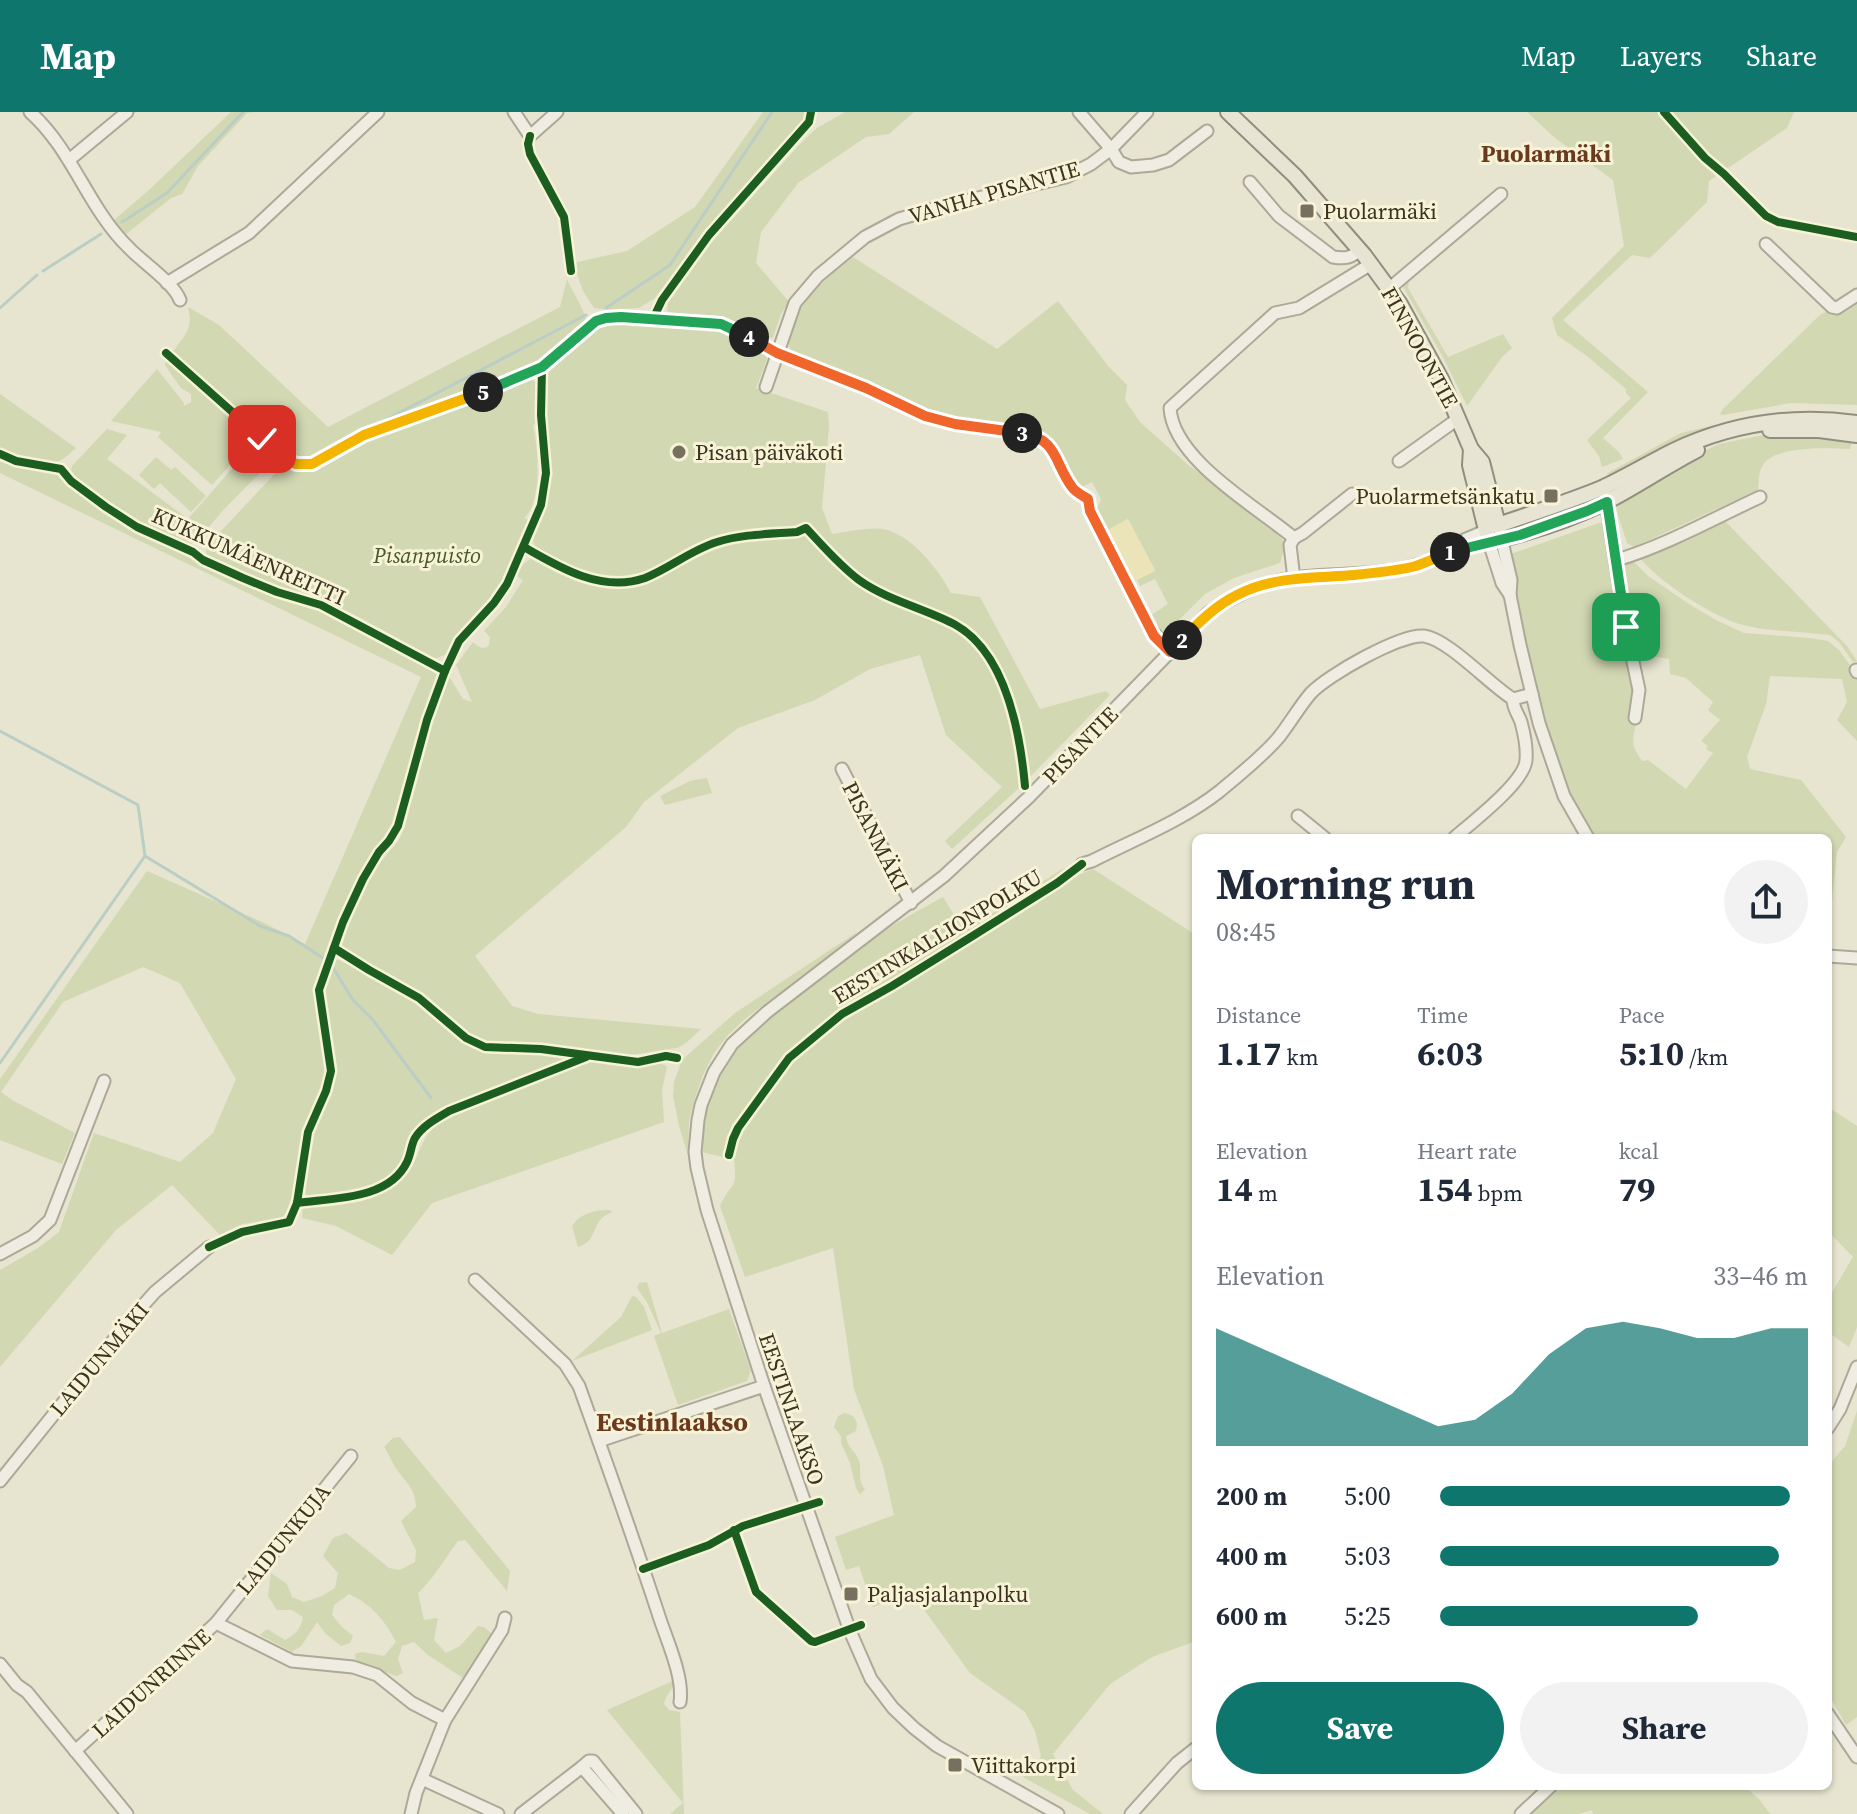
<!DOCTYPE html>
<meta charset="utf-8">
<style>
:root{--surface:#fff;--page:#f2f2f3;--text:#1f2937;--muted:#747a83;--accent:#0f766e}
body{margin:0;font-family:"Source Serif 4",serif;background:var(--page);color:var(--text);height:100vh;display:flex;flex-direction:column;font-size:30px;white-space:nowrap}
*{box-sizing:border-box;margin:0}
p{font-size:26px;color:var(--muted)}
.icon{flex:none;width:44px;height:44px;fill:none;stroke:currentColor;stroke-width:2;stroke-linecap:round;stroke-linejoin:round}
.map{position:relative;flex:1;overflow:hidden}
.drawer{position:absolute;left:1192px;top:722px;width:640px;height:956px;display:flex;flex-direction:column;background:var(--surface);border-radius:12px;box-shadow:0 2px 6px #0004}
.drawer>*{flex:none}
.pin{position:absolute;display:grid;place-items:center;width:68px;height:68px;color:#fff;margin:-34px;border-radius:16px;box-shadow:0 4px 12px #0006}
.km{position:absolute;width:40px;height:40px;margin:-20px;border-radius:50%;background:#222;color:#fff;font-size:22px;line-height:40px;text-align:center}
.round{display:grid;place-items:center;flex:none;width:84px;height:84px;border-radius:42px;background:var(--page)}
.summary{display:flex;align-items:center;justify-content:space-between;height:136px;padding:0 24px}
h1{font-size:44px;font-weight:700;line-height:60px}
.stats{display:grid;grid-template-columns:repeat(3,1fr);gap:12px;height:136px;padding:8px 24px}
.stats div{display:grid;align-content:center}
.stats b{font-size:34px;font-weight:700}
.stats small{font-size:22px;font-weight:400}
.stats p{font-size:22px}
.chart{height:224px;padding:16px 24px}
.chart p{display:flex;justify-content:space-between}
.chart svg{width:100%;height:144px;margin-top:8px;fill:var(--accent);opacity:.7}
.primary-button{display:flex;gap:16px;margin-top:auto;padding:16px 24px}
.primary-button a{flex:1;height:92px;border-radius:48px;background:var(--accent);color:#fff;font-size:32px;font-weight:700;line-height:92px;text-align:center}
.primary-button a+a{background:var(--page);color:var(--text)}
ul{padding:0 24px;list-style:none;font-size:26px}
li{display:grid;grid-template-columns:128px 96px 1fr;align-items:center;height:60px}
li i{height:20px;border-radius:10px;background:var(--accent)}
header{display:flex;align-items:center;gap:48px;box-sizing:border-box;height:112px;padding:0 40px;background:var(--accent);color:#fff}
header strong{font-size:38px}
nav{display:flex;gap:44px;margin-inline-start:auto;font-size:28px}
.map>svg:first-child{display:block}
.green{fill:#d2d8b2}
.sand{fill:#eae4b8}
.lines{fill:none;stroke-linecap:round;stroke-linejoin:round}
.stream{stroke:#bbcec5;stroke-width:3}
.minor-casing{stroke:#ada898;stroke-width:15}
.major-casing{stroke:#928e7f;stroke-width:18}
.minor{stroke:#efede2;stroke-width:11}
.major{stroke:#e7e4d3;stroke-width:14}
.cycleway-casing{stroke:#f7f3d7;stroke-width:13}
.cycleway{stroke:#1b5e20;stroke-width:8}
.split-1-casing{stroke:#fff;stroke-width:16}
.split-2-casing{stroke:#fff;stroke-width:16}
.split-3-casing{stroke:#fff;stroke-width:16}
.split-4-casing{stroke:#fff;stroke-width:16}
.split-5-casing{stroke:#fff;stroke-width:16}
.split-6-casing{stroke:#fff;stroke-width:16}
.split-1{stroke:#22a559;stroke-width:10}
.split-2{stroke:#f5b400;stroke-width:10}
.split-3{stroke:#f0652b;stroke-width:10}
.split-4{stroke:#f0652b;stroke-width:10}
.split-5{stroke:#22a559;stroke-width:10}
.split-6{stroke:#f5b400;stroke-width:10}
.poi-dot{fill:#78705e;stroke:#f7f3d7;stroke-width:3}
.labels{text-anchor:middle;stroke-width:6;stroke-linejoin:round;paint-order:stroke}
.street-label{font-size:22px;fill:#3d3220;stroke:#f7f3d7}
.poi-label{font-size:22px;fill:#3d3220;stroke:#f7f3d7;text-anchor:start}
.park-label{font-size:22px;font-style:italic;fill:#455a25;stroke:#f7f3d7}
.neighbourhood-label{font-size:24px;font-weight:bold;fill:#6b391d;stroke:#f7f3d7}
.quarter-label{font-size:26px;font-weight:bold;fill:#6b391d;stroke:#f7f3d7}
</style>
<header>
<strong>Map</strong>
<nav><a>Map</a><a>Layers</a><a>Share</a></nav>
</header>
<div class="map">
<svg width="1857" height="1702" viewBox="0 0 1857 1702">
<rect width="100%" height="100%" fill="#e7e4d0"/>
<g class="green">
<polygon points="231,0 254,0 247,1 198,54 182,82 171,86 125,123 114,108 149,78"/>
<polygon points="763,0 805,0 803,9 704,122 655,186 639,196 608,198 594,196 583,179 573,151 627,139 695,95"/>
<path d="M845,0H914L889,22L866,25L798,71L761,120L756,151L789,190L781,202L773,225C758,231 746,217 732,211C713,203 692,205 672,205L667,198L668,191L711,131L801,31L817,16Z"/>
<polygon points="1527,0 1794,0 1787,16 1709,69 1707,90 1650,146 1632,143 1563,208 1648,280 1603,326 1619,340 1623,347 1602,355 1599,344 1587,328 1631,286 1626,281 1626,277 1587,244 1557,223 1552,206 1624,134 1613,68 1555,26"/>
<path d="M853,145L997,237L1058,189L1109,255L1127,273L1125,288L1140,310L1187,352L1267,411L1286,432L1280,451L1234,466L1205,482L1166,521L1157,518L1150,504L1168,492L1155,467L1140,474L1137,468L1155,458L1128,407L1104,420L1096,400L1101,387L1092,370L1080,376L1077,374L1054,331L1048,325L1030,317L958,308L928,301L887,281L790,239C782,202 827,165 853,145Z"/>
<polygon points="1420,154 1422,157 1409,169 1408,176 1448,245 1503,222 1512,236 1502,245 1467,294 1444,247 1401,171"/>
<path d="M567,167C571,178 585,198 586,208C562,239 526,257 491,272L354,323L317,346L307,349H299L276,335L195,264L176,246L173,240C184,223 194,218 188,195L219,213L328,315L560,195Z"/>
<path d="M1857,192V293L1791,291L1723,303L1720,302L1723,297L1821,202L1826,200C1838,206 1847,200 1857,192Z"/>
<path d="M607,208L720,215L764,238L767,247L756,276L828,300L829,315L822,396L832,422C845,420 872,415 883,417C911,422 938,457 951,481L980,485L1040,597L1106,579L1110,583L1028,667L1023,651L1020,658L1022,673L952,737L945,729L1002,675L946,623L920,543L870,557L815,588L738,616L644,690L626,715L475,844L512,894L538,902L701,917L686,931L677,936L630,943L539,932L490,930L469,921L428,887L350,842L342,834V823L374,758L399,728L405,714L421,646L446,568L450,566L463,587L472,590L456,553L473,530C478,535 484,539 489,533L490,525L484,519L506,495L523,468L517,464C519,454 525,450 534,445L572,464L609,474H623L646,468L718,434L749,428L805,424L798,416C763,419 727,420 695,435C675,444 648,463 627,467C596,472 561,449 535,435L532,426L544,395L549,361L546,316L548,256L592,215Z"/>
<polygon points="169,248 252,322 246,330 240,333 244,337 212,373 158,325 161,320 111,309 157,257 184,291 184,294 191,290 191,282 181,276 165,253 166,249"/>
<path d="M531,266L537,272L536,312L533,313C538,336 543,389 524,406L529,408L498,478L463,517L447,542L437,546L432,545C394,525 356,501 316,486C280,472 237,467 206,442L207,434L284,352L295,357L311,358L350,335L388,318L487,284L524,267Z"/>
<path d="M0,282L66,329L76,336C69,342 62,350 53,350C40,351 12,342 0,337Z"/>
<polygon points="1798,299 1857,302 1857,306 1774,305 1613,364 1606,362 1681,321 1753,304"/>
<path d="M107,317L127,323L107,347L188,407L252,334C261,329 273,338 274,347L226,395L196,430L187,433L136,409L114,396L71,361L72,354Z"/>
<path d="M1778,320L1800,324L1852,329L1850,337C1829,336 1776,333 1763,353C1758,360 1759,370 1758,378L1634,435L1627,431L1616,397L1621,390L1679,351L1719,332Z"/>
<polygon points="156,345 171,358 175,355 206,384 191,400 160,371 154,377 139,363"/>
<path d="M0,347L15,353L58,363L97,393L117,408L140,420L197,449L250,473L272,482L320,496L436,558L438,564L421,610L397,703L384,729L367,750L362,760L317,865C309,899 323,913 325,944C328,974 311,995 303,1022C294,1049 300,1082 282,1106L242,1112L220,1123L172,1073L116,1118L0,1255V1158L38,1136L59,1120L94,1021L180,1050L213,1021L236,967L180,871L143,855L63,890L1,980L12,988L75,1021L62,1052L0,1028V967L147,759L262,810L305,832L421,565L0,361Z"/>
<path d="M1722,406L1847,534L1857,549L1853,550L1839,530L1830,523C1800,519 1765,520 1736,511C1706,500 1658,469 1638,444Z"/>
<path d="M1599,411H1607L1635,584C1632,595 1626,606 1636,612C1632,630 1631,634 1642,649L1648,648L1686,677L1713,641L1706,637L1708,634L1701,629L1720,608L1708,598L1713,590L1686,566L1670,562L1669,547L1645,543L1635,533L1623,459L1627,450L1631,447L1648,464L1689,492L1716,508L1744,521L1809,526L1828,529L1839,538L1857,563V629L1837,608L1847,590L1842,567L1770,564L1766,592L1747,645L1750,657L1801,668L1846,725L1837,740L1832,789L1828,791V726H1596C1586,708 1574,690 1566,671C1536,600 1523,518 1511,442Z"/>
<polygon points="707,666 712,681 665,693 660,684 690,669"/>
<path d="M1064,756L1071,766L1093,757L1196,823V1529L1152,1545L1110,1572L1053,1642L1073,1678L1103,1702H1090L1023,1665L1038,1652L1041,1644L1035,1619L1025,1600L970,1561L912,1481L873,1495L859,1454L846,1458L835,1425L894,1403L883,1354L854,1277L833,1136L745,1165L720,1094C731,1069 738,1080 734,1048L702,1040C700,1003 713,966 736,937C754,915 779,899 801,881C824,864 846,846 869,829C893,812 918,799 943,785L964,819Z"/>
<polygon points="857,820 848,829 746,906 728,923 714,941 703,963 693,992 689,1010 688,1043 679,1014 673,984 674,970 682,948 735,901"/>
<path d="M335,848H339L423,894L468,933L486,938L560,943L564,949L472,985L436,1002L423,1010L408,1028L403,1050L388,1066L363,1077L326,1083L310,1085L304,1081C306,1061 307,1039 314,1020C321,999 336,979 336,956C336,912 313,896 335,848Z"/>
<path d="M591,950C608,950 624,956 640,954C651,953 658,948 667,955L662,978L664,1010L432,1091L392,1143L336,1114L302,1106L303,1096C341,1091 392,1092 413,1053C421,1038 423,1023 438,1012C455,999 479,992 499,984C530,972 560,960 591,950Z"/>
<polygon points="1828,995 1857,1014 1857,1215 1849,1235 1828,1220 1828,1187 1853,1145 1828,1119"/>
<path d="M609,1098L613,1100C589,1107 600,1129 578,1135L572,1114C581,1101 594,1098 609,1098Z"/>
<polygon points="647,1170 662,1221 729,1197 751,1259 747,1269 678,1293 654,1224 661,1221 647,1190 637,1176 639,1171"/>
<polygon points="632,1184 636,1185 644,1195 652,1218 572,1249 621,1205"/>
<polygon points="1857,1299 1857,1605 1846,1613 1828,1581 1828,1354 1845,1334"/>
<path d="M845,1301L853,1304L857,1311L856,1319L846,1324C847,1336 856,1339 859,1349C862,1360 857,1367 865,1377L860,1382L856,1376L850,1351L841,1331V1324L834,1315L838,1304Z"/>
<path d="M400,1325L510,1459L507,1479L465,1428L458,1429C445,1446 434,1466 418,1481L424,1508L438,1506L434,1528L446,1541L460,1534L478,1514L484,1515L492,1522L466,1568L428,1543L414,1530L402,1534L398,1547L403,1561L396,1564L356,1549L355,1542L362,1540L384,1544L396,1530C385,1508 371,1492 349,1482L334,1493L332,1503L342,1515L353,1524L350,1531L341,1534L326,1522L317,1510L301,1534L292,1540L260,1523L267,1517L285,1528C296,1522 301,1517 303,1505L292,1498H277L268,1484L271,1461L287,1472L292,1485L304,1490L322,1484L335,1476L338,1461L323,1444L333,1426L346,1421L389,1456L400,1458L415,1450L416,1438L401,1409L416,1395C415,1376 408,1373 398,1359C392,1352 390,1343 384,1335L393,1326Z"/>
<path d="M675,1568C674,1578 665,1582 664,1592L669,1598L680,1600L684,1702H670L683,1691L607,1598Z"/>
<polygon points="1563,1674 1744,1674 1760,1688 1770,1702 1593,1702 1592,1698 1579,1702 1530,1702"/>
</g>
<polygon class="sand" points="1128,407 1155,459 1131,471 1104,420"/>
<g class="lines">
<g class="stream">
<polyline points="122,110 167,81 243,0"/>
<polyline points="43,159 101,122"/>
<polyline points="0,196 37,163"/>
<polyline points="606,196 670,153 772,0"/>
<polyline points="311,347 586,203"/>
<polyline points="0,619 138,693 145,744 0,951"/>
<polyline points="145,744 260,814 289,824 323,846"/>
<polyline points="330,851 353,888 373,908 431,986"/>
</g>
<g class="minor-casing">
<g id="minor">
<path d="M30,0C72,37 88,96 128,135C142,150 173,170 180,188"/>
<polyline points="514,0 530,24 557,0"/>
<polyline points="1079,0 1111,37 1119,50 1131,55 1153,53 1169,48 1207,19"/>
<polyline points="69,48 127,0"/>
<path d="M1250,70L1279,104L1333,145C1345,147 1351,146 1360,138"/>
<polyline points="1766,132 1832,195 1837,196 1857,183"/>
<polyline points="167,171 249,121 378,0"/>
<polyline points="1390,176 1501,82"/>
<polyline points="766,275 795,191 818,164 865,125 899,107 940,95 1066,65 1091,52 1111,37 1147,0"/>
<polyline points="1399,349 1459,306"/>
<polyline points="1605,382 1625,512 1639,578 1635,606"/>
<polyline points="1088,387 1090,399 1149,515 1170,540"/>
<polyline points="1500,421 1511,468 1510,483 1520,533 1539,611 1564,684 1588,726"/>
<polyline points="1294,426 1303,421 1352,382"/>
<polyline points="1453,437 1464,428 1490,417"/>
<path d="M1617,448C1666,433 1713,407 1760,385"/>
<path d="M1294,467L1290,433L1294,426C1256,394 1173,348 1170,296L1275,201L1299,196L1371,152"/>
<polyline points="1856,558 1857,560"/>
<polyline points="842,657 911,791"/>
<polyline points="1298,704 1325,726"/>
<path d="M1454,726C1471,711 1525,670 1526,648C1527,637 1524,621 1521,610C1518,601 1513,597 1513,587L1532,582"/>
<path d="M1082,752L1092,749C1135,727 1182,709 1220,679C1238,664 1264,643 1279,625C1290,611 1299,595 1311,581C1328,563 1400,522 1424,524C1448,527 1490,573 1513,587"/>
<polyline points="1828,844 1857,846"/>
<polyline points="0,1142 33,1124 50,1108 104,969"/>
<path d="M475,1168L565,1252L579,1274C606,1349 633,1425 658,1501C666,1527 684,1564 680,1590"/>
<polyline points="1828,1316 1840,1297 1857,1255"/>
<polyline points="599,1329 764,1274"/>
<polyline points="0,1369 129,1209 155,1180 209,1135"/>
<polyline points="216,1511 351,1344"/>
<polyline points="0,1552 17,1573 27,1580 127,1702"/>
<polyline points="1828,1602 1857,1645"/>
<polyline points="75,1639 216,1511 292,1549 353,1555 377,1563 412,1591 445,1608"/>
<polyline points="582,1655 623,1702"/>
<polyline points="422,1667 498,1702"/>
<polyline points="411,1702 416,1681 445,1608 502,1518 505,1506"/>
<polyline points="521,1702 582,1655 589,1649 593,1649 636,1702"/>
<path d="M1058,1702L937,1634L914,1616L893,1596L871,1567L850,1519L764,1274L707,1098L697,1056L695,1040L698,1008L701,993L714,960L732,932L767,900L944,764L1029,685L1208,501C1228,488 1247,477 1270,471C1308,460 1353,465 1394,458C1427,453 1457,437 1489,430L1502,471L1510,483"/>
<polyline points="1131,1702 1177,1651 1196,1636"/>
<polyline points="1521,1702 1551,1674"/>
</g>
</g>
<g class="major-casing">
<g id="major">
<path d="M1228,0L1295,64L1364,143L1400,192L1441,267L1471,337L1482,350L1498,413C1533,401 1568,390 1602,376C1626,365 1649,351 1673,339C1732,311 1792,302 1857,311"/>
<polyline points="1770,318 1819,318 1857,323"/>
<path d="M1471,337L1470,353L1489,430C1529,421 1570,408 1606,390C1637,374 1666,354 1697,338"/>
</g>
</g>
<use href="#minor" class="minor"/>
<use href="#major" class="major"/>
<g class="cycleway-casing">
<g id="cycleway">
<polyline points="1664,0 1705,46 1724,62 1766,104 1778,110 1857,125"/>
<polyline points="530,24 528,32 530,42 564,105 571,159"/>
<polyline points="653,207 662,188 709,123 809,10 811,0"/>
<path d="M166,241L283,345C293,351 299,354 312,352L364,323L483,281L542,255L596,209L621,205L721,212L777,241L866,276L925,304L955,312L1035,324L1047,331L1051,336L1073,377L1088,387"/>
<polyline points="0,342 16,349 61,357 71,369 106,395 137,415 193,440 203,448 243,466 277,480 321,493 445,559"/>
<path d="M524,435C560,456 602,481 645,466C670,456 691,438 717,430C742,422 770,422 797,420L806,416C823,434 839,453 859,468C887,488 923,496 954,512C1006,540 1020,620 1025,674"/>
<polyline points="334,836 369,858 419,886 466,926 485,935 541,937 638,950 666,944 677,946"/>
<polyline points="729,1043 733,1027 738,1016 789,946 842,902 892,874 971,825 1057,771 1082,752"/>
<path d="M297,1091C333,1086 389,1088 407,1050C411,1042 411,1033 415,1026C422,1014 437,1006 449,999L586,945"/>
<polyline points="209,1135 242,1120 289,1110 297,1091 308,1020 326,979 331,959 319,878 343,810 363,767 379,740 389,729 398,714 427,608 445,559 459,529 494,491 507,472 541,393 546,361 541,303 542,255"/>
<polyline points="734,1418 756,1480 811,1529 815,1530 861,1513"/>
<polyline points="643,1457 709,1433 743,1414 819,1390"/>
</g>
</g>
<use href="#cycleway" class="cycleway"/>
</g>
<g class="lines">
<g class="split-1-casing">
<polyline id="split-1" points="1450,440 1520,423 1587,399 1607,390 1626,515"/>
</g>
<g class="split-2-casing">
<path id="split-2" d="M1182,528C1199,510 1216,493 1239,482C1276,464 1315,466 1354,463C1375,461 1396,459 1416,454C1427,450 1439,445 1450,440"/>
</g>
<g class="split-3-casing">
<path id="split-3" d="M1022,321C1058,327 1054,351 1072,375C1075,380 1082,383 1088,387L1090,399L1154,524L1170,540L1182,528"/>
</g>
<g class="split-4-casing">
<polyline id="split-4" points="749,225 777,241 866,276 925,304 955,312 1022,321"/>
</g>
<g class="split-5-casing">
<polyline id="split-5" points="483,280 542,255 596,209 606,206 621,205 721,212 749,225"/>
</g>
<g class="split-6-casing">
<polyline id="split-6" points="262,327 283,345 296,352 312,352 364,323 483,280"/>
</g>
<use href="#split-1" class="split-1"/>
<use href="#split-2" class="split-2"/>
<use href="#split-3" class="split-3"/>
<use href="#split-4" class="split-4"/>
<use href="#split-5" class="split-5"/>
<use href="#split-6" class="split-6"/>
</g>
<g class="poi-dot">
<rect x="1299" y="91" width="16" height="16" rx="4"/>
<circle cx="679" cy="340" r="8"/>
<rect x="1543" y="376" width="16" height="16" rx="4"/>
<rect x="843" y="1474" width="16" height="16" rx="4"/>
<rect x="947" y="1645" width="16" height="16" rx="4"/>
</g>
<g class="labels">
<g class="street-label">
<text transform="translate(994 80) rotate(-16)" y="8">VANHA PISANTIE</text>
<text transform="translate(1420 235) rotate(61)" y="8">FINNOONTIE</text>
<text transform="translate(249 444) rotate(24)" y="8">KUKKUMÄENREITTI</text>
<text transform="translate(1080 633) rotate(-46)" y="8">PISANTIE</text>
<text transform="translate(876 724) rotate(63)" y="8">PISANMÄKI</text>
<text transform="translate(937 824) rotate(-31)" y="8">EESTINKALLIONPOLKU</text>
<text transform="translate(99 1247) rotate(-50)" y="8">LAIDUNMÄKI</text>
<text transform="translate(792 1297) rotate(71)" y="8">EESTINLAAKSO</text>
<text transform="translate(283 1427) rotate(-51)" y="8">LAIDUNKUJA</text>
<text transform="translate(151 1571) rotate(-42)" y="8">LAIDUNRINNE</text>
</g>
<g class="poi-label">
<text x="1323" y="107">Puolarmäki</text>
<text x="695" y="348">Pisan päiväkoti</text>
<text x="1535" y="392" text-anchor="end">Puolarmetsänkatu</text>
<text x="867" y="1490">Paljasjalanpolku</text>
<text x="971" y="1661">Viittakorpi</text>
</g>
<g class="park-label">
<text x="427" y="451">Pisanpuisto</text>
</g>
<g class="neighbourhood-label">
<text x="1546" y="50">Puolarmäki</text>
</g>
<g class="quarter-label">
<text x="672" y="1319">Eestinlaakso</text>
</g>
</g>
</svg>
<div class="pin" style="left:1626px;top:515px;background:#1e9e55"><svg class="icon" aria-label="arrive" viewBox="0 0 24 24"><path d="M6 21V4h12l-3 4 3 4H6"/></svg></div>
<div class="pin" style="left:262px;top:327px;background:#d93025"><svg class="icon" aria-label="check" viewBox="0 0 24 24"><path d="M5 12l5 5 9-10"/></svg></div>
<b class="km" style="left:1450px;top:440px">1</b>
<b class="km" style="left:1182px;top:528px">2</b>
<b class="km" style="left:1022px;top:321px">3</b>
<b class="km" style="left:749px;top:225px">4</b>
<b class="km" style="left:483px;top:280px">5</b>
<section class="drawer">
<div class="summary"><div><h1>Morning run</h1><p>08:45</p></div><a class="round"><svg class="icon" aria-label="share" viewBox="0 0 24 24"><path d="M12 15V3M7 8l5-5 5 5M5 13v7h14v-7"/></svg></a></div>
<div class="stats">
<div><p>Distance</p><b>1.17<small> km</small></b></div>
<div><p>Time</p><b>6:03</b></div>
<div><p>Pace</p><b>5:10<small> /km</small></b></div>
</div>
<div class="stats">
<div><p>Elevation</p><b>14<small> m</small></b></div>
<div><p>Heart rate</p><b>154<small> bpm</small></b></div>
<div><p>kcal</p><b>79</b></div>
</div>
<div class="chart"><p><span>Elevation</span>33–46 m</p>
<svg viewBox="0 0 160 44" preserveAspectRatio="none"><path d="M0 44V8L10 13L20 18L30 23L40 28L50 33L60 38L70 36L80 28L90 16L100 8L110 6L120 8L130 11L140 11L150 8L160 8V44z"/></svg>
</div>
<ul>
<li><b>200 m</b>5:00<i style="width:95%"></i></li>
<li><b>400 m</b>5:03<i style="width:92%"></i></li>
<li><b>600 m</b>5:25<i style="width:70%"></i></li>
</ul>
<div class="primary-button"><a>Save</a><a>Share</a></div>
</section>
</div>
